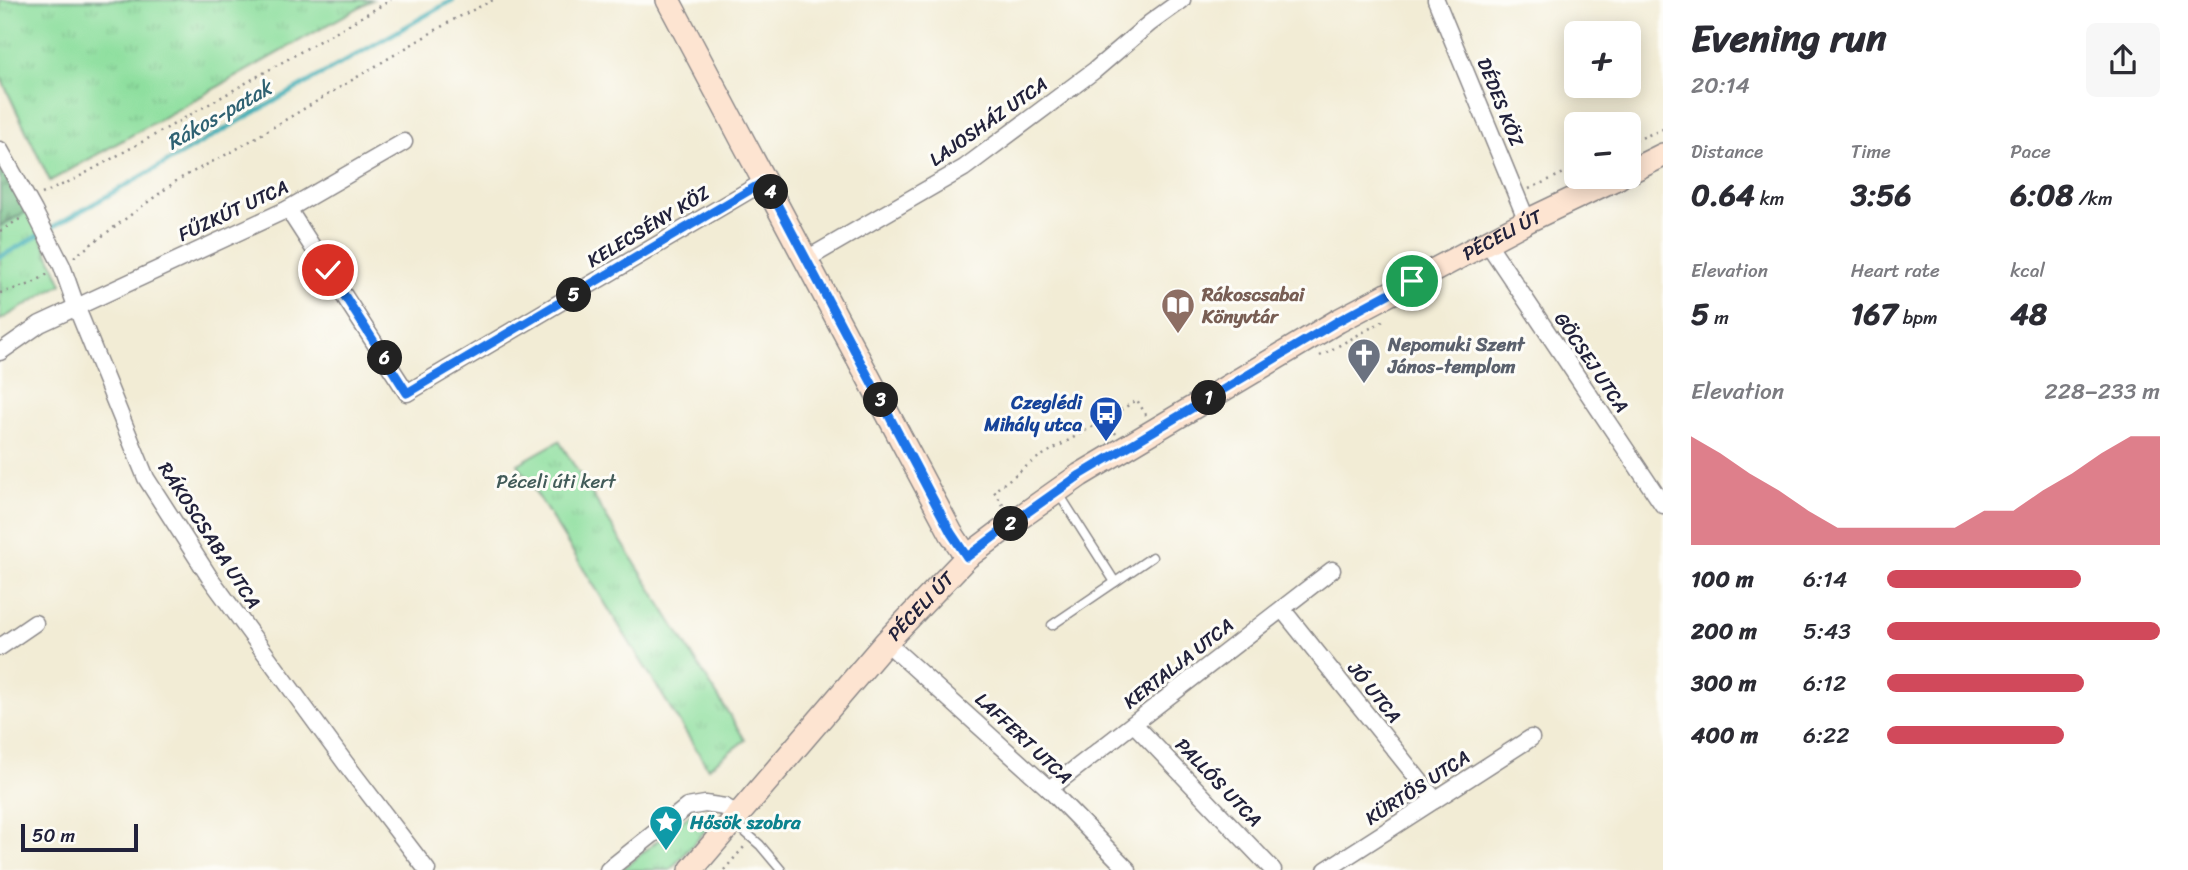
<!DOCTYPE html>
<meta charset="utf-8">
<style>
:root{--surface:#fff;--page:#f7f7f7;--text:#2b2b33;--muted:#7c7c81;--accent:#d1495b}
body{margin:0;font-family:Sriracha,sans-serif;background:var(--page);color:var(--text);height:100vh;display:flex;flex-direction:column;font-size:26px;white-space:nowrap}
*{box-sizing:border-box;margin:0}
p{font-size:23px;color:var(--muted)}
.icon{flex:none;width:38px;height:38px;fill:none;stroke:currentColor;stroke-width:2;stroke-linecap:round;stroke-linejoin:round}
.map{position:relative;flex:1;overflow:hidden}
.side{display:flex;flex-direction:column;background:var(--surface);width:525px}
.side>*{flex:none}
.controls{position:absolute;left:1564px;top:21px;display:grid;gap:14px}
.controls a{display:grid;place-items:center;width:77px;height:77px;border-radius:10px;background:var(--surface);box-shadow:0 4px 18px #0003;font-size:35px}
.scale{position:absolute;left:21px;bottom:18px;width:117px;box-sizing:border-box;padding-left:7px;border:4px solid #22223b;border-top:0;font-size:19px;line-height:24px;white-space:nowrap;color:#22223b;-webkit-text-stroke:5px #fdfcf7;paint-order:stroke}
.pin{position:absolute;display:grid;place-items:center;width:60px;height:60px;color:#fff;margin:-30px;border:4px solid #fff;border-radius:50%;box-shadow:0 2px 7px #0007}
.km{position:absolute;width:35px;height:35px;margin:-18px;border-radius:50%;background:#222;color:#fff;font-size:19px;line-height:35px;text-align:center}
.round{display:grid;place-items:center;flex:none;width:74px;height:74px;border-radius:10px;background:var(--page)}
.summary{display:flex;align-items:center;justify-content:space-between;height:119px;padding:0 28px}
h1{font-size:38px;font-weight:700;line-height:52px}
.figures{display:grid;grid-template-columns:repeat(3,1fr);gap:10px;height:119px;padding:7px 28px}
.figures div{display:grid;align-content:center}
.figures b{font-size:30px;font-weight:700}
.figures small{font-size:19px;font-weight:400}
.figures p{font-size:19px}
.chart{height:196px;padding:14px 28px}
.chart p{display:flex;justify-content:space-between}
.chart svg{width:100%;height:126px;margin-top:7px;fill:var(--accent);opacity:.7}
ul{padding:0 28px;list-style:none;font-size:23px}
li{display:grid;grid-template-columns:112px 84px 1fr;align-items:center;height:52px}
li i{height:18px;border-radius:9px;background:var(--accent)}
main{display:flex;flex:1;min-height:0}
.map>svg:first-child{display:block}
.grass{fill:url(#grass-tufts);stroke:#58806d;stroke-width:2}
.forest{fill:url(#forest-firs);stroke:#4a7060;stroke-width:2}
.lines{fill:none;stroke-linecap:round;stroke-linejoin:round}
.stream{stroke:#3daeb6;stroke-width:4.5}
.lane-casing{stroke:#8a8788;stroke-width:11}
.street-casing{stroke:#8a8788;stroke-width:19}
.secondary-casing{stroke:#8a8788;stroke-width:26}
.path{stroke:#8a8788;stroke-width:2.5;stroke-dasharray:2 5;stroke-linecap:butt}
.lane{stroke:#fff;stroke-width:8}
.street{stroke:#fff;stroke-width:16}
.secondary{stroke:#fde4d1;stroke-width:23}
.route-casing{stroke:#fff;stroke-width:14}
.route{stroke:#1a73e8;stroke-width:9}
.labels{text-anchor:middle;stroke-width:6;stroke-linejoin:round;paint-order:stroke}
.street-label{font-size:19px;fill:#22223b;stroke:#fdfcf7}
.education-label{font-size:19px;font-weight:bold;fill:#785e54;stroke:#fdfcf7;text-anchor:start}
.worship-label{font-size:19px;font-weight:bold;fill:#5b616d;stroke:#fdfcf7;text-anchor:start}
.transit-label{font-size:19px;font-weight:bold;fill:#164399;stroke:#fdfcf7;text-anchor:end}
.park-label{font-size:19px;fill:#425b59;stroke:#fdfcf7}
.culture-label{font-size:19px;font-weight:bold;fill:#0d838f;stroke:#fdfcf7;text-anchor:start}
.water-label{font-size:21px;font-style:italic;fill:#2e6172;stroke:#fdfcf7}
</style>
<main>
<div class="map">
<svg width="1663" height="870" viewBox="0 0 1663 870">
<defs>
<pattern id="grass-tufts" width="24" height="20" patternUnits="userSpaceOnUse" patternTransform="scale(1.75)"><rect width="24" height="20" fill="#8edf9f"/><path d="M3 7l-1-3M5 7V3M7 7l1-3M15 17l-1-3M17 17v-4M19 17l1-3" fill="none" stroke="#7abf8a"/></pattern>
<pattern id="forest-firs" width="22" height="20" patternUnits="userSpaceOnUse" patternTransform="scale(1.75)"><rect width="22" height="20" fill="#72be86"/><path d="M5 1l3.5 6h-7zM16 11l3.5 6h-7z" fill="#5d9a6f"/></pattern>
</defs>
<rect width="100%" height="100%" fill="#fdfcf7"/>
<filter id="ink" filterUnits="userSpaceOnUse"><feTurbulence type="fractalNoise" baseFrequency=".0143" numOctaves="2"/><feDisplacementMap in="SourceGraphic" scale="14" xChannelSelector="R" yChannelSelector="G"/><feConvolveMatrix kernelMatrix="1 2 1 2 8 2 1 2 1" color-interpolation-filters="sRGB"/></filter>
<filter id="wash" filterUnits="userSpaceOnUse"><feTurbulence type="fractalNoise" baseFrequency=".00686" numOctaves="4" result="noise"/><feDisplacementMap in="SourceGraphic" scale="28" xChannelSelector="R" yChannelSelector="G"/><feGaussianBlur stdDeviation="1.57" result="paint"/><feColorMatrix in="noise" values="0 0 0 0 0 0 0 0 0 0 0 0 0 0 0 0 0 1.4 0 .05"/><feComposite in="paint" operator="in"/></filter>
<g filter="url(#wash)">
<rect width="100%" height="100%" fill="#f2ecd5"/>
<g class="grass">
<polygon points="0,0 372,0 50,181 0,76"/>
<polygon points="29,210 62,284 0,320 0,226"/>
<polygon points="559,441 745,740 708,768 518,464"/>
<polygon points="705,811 718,817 670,870 621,870 691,814"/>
</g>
<polygon class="forest" points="0,161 29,210 0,226"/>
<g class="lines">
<g class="stream">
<polyline points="49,229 453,0"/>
<polyline points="0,257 41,234"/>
</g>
</g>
</g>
<g filter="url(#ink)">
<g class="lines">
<g class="lane-casing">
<g id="lane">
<polyline points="1059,494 1115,582"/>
<polyline points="1052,625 1152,557"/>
<polyline points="735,823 760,845 781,870"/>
</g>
</g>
<g class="street-casing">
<g id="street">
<polyline points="1436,0 1527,221"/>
<polyline points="0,150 34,211 62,266 76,306 146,478 210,578 346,764 427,870"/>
<polyline points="288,209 407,393 765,181"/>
<polyline points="1487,242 1663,505"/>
<polyline points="807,259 964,168 1095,70 1150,23 1182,0"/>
<polyline points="0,352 40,324 288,209 404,142"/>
<polyline points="1282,609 1435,800"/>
<polyline points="886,642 1049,789 1128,870"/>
<polyline points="0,647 35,623"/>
<polyline points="1134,724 1273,870"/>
<polyline points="1049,789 1332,570"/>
<polyline points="608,870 687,807 705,804 725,807 739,815"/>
<polyline points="1326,870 1531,738"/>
</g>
</g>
<g class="secondary-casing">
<g id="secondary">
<polyline points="668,0 951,533 967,557"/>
<polyline points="1629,172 1663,155"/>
<path id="s1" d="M691,870L886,642L967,557L1015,521L1080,475L1338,321L1527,221L1619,177"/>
</g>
</g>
<g class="path">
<polyline points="1629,143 1663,129"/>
<polyline points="1529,189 1577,167"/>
<polyline points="42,194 75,179 169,127 391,0"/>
<polyline points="0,231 20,219"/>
<polyline points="74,257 179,179 235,150 451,21 493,0"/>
<polyline points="0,293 31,284 48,274"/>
<polyline points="1320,356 1385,320"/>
<polyline points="1116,434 1106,419 1137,400 1146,415"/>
<polyline points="1003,505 994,491 1036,459 1106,419"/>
<polyline points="724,870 744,847"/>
</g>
<use href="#lane" class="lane"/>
<use href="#street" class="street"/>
<use href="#secondary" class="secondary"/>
</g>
</g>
<g class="lines" filter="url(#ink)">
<g class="route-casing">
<polyline id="route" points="328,270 407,393 765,181 951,533 967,557 1015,521 1080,475 1338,321 1412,281"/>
</g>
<use href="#route" class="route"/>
</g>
<defs>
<g id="library-pin" transform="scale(1.75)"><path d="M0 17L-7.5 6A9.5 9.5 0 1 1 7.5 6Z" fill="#8d6e63" stroke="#fdfcf7"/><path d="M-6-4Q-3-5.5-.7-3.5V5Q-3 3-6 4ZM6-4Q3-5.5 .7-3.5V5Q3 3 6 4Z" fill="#fff"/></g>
<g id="church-pin" transform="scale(1.75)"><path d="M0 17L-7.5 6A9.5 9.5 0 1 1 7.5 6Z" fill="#6b7280" stroke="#fdfcf7"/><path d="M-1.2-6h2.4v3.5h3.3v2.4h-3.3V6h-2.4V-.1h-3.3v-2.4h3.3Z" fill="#fff"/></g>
<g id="bus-pin" transform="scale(1.75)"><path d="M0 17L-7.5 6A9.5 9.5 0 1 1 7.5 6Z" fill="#1a4fb4" stroke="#fdfcf7"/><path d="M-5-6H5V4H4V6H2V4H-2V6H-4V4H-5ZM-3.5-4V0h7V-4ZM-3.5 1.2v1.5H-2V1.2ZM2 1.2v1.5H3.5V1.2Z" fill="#fff"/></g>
<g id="sight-pin" transform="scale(1.75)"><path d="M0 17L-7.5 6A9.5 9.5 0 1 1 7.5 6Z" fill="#0f9aa8" stroke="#fdfcf7"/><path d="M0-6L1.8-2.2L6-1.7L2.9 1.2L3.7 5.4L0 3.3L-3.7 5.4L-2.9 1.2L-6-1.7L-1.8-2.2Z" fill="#fff"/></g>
</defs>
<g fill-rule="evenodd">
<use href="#library-pin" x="1178" y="305"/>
<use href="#church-pin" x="1364" y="355"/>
<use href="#bus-pin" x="1106" y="413"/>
<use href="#sight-pin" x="666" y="822"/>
</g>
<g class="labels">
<g class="street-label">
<text transform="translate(1501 102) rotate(68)" y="7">DÉDES KÖZ</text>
<text transform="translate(988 121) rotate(-35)" y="7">LAJOSHÁZ UTCA</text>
<text transform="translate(233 210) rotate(-25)" y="7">FŰZKÚT UTCA</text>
<text transform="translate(648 226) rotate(-31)" y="7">KELECSÉNY KÖZ</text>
<text dy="7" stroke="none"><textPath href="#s1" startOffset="1043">PÉCELI ÚT</textPath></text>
<text transform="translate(1592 362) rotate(56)" y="7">GÖCSEJ UTCA</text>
<text transform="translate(210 535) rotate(57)" y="7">RÁKOSCSABA UTCA</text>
<text dy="7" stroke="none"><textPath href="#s1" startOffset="350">PÉCELI ÚT</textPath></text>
<text transform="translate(1178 663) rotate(-38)" y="7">KERTALJA UTCA</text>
<text transform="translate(1375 692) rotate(51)" y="7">JÓ UTCA</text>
<text transform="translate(1024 738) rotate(43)" y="7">LAFFERT UTCA</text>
<text transform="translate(1219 782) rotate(46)" y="7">PALLÓS UTCA</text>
<text transform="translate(1417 787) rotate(-33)" y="7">KÜRTÖS UTCA</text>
</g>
<g class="education-label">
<text x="1202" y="301">Rákoscsabai<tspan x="1202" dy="22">Könyvtár</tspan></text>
</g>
<g class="worship-label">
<text x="1388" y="351">Nepomuki Szent<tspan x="1388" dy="22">János-templom</tspan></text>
</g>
<g class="transit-label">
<text x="1082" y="409">Czeglédi<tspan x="1082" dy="22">Mihály utca</tspan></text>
</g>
<g class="park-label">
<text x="556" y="488">Péceli úti kert</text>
</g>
<g class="culture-label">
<text x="690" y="829">Hősök szobra</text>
</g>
<g class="water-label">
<text transform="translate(219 115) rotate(-30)" y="7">Rákos-patak</text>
</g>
</g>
</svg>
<div class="controls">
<a>+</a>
<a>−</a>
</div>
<div class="scale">50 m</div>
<div class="pin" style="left:1412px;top:281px;background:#1e9e55"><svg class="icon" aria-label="arrive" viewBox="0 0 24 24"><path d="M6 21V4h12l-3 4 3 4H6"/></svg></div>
<div class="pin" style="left:328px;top:270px;background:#d93025"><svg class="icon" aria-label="check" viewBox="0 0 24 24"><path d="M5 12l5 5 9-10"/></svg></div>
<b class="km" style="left:1209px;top:398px">1</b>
<b class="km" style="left:1011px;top:524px">2</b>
<b class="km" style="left:881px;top:400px">3</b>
<b class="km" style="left:771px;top:192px">4</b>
<b class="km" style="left:574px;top:295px">5</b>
<b class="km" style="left:385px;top:358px">6</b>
</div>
<section class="side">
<div class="summary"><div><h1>Evening run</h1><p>20:14</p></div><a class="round"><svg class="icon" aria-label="share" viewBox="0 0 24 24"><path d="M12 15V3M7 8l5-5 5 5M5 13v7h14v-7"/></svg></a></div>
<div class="figures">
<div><p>Distance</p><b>0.64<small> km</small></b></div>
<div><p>Time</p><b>3:56</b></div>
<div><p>Pace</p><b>6:08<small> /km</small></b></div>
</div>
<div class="figures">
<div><p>Elevation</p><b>5<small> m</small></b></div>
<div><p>Heart rate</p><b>167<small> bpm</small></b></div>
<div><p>kcal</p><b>48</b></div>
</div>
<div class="chart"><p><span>Elevation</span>228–233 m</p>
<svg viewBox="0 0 160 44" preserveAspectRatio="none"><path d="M0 44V6L10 12L20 19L30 25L40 32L50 38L60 38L70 38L80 38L90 38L100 32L110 32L120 25L130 19L140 12L150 6L160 6V44z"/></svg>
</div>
<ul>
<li><b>100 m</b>6:14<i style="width:71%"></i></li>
<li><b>200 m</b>5:43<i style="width:100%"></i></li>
<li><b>300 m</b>6:12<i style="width:72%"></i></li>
<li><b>400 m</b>6:22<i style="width:65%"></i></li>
</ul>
</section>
</main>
